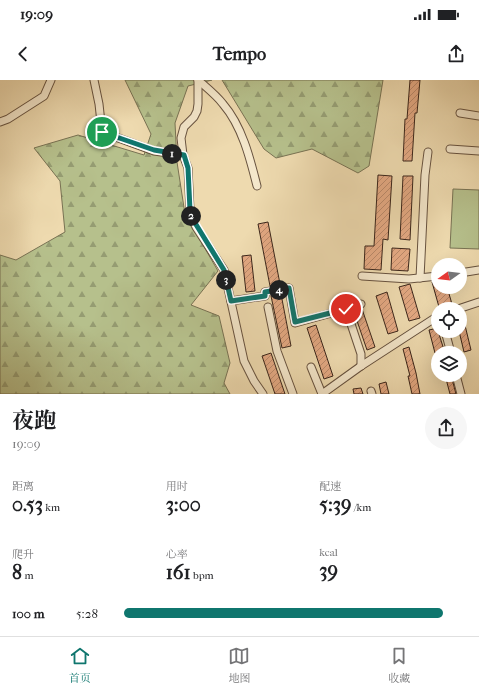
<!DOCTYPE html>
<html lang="zh">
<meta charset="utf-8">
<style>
:root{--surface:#fff;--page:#f6f6f6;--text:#202124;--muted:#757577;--line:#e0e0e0;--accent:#0f766e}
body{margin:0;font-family:"IM FELL French Canon","Noto Serif SC",serif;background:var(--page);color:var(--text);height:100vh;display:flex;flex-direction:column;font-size:15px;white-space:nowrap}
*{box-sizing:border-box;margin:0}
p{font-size:13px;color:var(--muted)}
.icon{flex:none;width:22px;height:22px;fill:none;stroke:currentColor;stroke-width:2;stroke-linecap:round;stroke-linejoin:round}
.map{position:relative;height:314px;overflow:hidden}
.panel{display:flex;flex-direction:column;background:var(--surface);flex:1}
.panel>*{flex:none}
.needle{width:26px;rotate:256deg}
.fabs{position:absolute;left:431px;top:178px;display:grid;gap:8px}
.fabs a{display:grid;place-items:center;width:36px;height:36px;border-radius:50%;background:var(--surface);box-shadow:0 4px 16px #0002;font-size:20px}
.pin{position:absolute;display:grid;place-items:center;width:34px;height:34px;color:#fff;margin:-17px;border:2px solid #fff;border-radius:50%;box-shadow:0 1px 4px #0007}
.km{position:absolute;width:20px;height:20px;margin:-10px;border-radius:50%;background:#222;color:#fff;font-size:11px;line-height:20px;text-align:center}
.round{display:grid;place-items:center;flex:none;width:42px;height:42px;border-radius:21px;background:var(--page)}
.headline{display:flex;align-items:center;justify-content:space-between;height:68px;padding:0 12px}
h1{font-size:22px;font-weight:700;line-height:30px}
.stats{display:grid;grid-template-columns:repeat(3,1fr);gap:6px;height:68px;padding:4px 12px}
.stats div{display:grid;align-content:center}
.stats b{font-size:20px;font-weight:700}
.stats small{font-size:11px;font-weight:400}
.stats p{font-size:11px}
ul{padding:0 12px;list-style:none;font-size:13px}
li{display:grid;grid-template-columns:64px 48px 1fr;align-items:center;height:30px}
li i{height:10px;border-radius:5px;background:var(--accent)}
.status{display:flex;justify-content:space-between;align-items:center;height:28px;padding:0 20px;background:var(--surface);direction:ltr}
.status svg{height:11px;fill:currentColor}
header{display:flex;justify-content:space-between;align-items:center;height:52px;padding:0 12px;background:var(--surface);font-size:18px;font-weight:700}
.tab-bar{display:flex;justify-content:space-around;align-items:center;height:56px;border-top:1px solid var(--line);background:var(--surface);font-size:11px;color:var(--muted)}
.tab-bar a{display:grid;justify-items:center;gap:2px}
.tab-bar .on{color:var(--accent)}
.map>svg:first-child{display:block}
.grass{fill:#b6c08c;stroke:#787253}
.forest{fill:url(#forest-firs);stroke:#787253}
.building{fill:url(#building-hatch);stroke:#3a251a}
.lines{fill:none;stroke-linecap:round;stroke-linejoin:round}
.minor-casing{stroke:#67523f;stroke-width:9}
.minor{stroke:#f4e7cb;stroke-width:7}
.route-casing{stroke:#fff;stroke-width:8}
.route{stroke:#0f766e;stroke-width:5}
</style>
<div class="status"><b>19:09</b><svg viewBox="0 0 49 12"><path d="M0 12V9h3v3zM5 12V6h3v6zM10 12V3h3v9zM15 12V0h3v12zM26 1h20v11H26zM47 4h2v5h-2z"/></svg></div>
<header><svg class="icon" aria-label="back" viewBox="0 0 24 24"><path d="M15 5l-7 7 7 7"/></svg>Tempo<svg class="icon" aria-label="share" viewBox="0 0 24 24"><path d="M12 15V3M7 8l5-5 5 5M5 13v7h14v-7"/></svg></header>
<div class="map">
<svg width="479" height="314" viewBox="0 0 479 314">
<defs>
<pattern id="forest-firs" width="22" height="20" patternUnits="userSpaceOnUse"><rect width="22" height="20" fill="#b6c08c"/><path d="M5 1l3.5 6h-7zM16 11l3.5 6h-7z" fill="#959c72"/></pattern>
<pattern id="building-hatch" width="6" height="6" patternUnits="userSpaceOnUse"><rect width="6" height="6" fill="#e4a983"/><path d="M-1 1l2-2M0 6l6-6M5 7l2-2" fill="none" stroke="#ba896a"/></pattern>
</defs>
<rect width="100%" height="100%" fill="#eedaaf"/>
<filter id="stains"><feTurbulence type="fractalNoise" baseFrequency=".005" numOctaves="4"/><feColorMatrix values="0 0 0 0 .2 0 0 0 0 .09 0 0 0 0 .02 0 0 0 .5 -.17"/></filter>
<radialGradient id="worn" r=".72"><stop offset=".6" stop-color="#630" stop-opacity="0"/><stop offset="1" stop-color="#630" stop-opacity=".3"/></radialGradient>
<polygon class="grass" points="453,109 479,110 479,169 450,168"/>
<g class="forest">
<polygon points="125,0 212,0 188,6 175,43 177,82 185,134 218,191 191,225 219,236 230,283 224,303 230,314 0,314 0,175 16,180 65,152 60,101 34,68 78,55 144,75 151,54"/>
<polygon points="222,0 383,0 369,86 358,93 312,69 276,78 264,69"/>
</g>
<g class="building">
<polygon points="410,0 420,0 417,33 415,33 412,81 403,81 405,39 407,39"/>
<polygon points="378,95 392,96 388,160 383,159 381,190 364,189 365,166 374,166"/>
<polygon points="403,96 413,96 410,160 400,159"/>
<polygon points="268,142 280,204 270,206 258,144"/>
<polygon points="392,168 410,169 408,191 391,190"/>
<polygon points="251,175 255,211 246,212 242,176"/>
<polygon points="438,201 438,207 447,207 452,224 439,227 432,202"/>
<polygon points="410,204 420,238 409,241 399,207"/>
<polygon points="387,212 398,251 388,254 376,216"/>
<polygon points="281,214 291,266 282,268 271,216"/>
<polygon points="362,229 375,267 367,270 354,232"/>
<polygon points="462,233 471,270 464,272 459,251 460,234"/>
<polygon points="316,245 333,296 324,299 307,248"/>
<polygon points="438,248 438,251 445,273 435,273 429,250"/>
<polygon points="409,267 416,293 420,314 412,314 408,296 410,296 403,269"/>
<polygon points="271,273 285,314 275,314 262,276"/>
<polygon points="445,295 451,295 456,314 450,314"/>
<polygon points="386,302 389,314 381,314 379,304"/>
<polygon points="361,308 363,314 354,314 353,309"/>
</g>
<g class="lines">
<g class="minor-casing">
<g id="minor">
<polyline points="94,0 99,24 102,52 154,71 183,75"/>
<polyline points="198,0 198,24 197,31 194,37 184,47 181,58 183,75 188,88 190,130 192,139 196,147 224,190 244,281 254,301 263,314"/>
<path d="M198,0C207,8 216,15 223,24C242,46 250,78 257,106"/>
<polyline points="460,33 479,36"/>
<polyline points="0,42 8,39 44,16 51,0"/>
<polyline points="450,69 479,71"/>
<polyline points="460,193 479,190"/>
<polyline points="362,196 409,199 438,196"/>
<polyline points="420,198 425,95 428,72"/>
<polyline points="231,221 265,216 265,212 289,208 295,243 346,229 361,224"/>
<polyline points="268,227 277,271 293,314"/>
<polyline points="346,229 361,274 361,286"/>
<polyline points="458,229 479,222"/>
<polyline points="445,251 451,273"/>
<polyline points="311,287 322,314"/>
<polyline points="456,295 461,314"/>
<polyline points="371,311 372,314"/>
<polyline points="322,314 361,286 438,236"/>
</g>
</g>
<use href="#minor" class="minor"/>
</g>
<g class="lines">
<g class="route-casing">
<polyline id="route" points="102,52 154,70 184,75 188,88 190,130 192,138 224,190 231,221 265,216 265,212 289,208 295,242 346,229"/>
</g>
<use href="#route" class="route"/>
</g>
<rect width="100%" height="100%" filter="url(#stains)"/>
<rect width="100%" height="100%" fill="url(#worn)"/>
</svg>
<div class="fabs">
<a><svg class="needle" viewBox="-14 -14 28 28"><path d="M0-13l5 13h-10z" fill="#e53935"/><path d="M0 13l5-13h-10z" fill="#757577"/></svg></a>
<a><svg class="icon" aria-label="locate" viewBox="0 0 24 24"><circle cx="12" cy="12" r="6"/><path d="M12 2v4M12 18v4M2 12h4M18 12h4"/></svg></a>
<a><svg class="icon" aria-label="layers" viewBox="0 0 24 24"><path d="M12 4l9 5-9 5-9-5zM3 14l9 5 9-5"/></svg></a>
</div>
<div class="pin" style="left:102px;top:52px;background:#1e9e55"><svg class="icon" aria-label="arrive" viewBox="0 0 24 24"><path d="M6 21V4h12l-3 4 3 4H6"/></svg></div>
<div class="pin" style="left:346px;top:229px;background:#d93025"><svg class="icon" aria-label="check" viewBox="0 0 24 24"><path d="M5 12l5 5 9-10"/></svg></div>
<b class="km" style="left:172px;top:74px">1</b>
<b class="km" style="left:191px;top:136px">2</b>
<b class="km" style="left:226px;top:200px">3</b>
<b class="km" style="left:279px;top:210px">4</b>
</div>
<section class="panel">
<div class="headline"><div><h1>夜跑</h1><p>19:09</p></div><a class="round"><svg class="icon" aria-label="share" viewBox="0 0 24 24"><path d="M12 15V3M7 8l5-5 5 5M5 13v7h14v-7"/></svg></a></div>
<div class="stats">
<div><p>距离</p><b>0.53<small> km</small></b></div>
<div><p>用时</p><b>3:00</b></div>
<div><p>配速</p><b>5:39<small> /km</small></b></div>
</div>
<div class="stats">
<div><p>爬升</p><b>8<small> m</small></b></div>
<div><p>心率</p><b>161<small> bpm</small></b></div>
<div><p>kcal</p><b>39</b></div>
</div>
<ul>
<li><b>100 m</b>5:28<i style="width:93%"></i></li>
</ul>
</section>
<nav class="tab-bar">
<a class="on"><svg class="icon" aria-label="home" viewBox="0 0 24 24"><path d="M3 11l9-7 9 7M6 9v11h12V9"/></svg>首页</a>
<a><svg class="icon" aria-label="map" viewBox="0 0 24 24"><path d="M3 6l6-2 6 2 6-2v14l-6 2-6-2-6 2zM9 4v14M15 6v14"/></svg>地图</a>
<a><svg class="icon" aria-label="saved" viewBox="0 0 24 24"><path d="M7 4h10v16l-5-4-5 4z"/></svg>收藏</a>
</nav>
